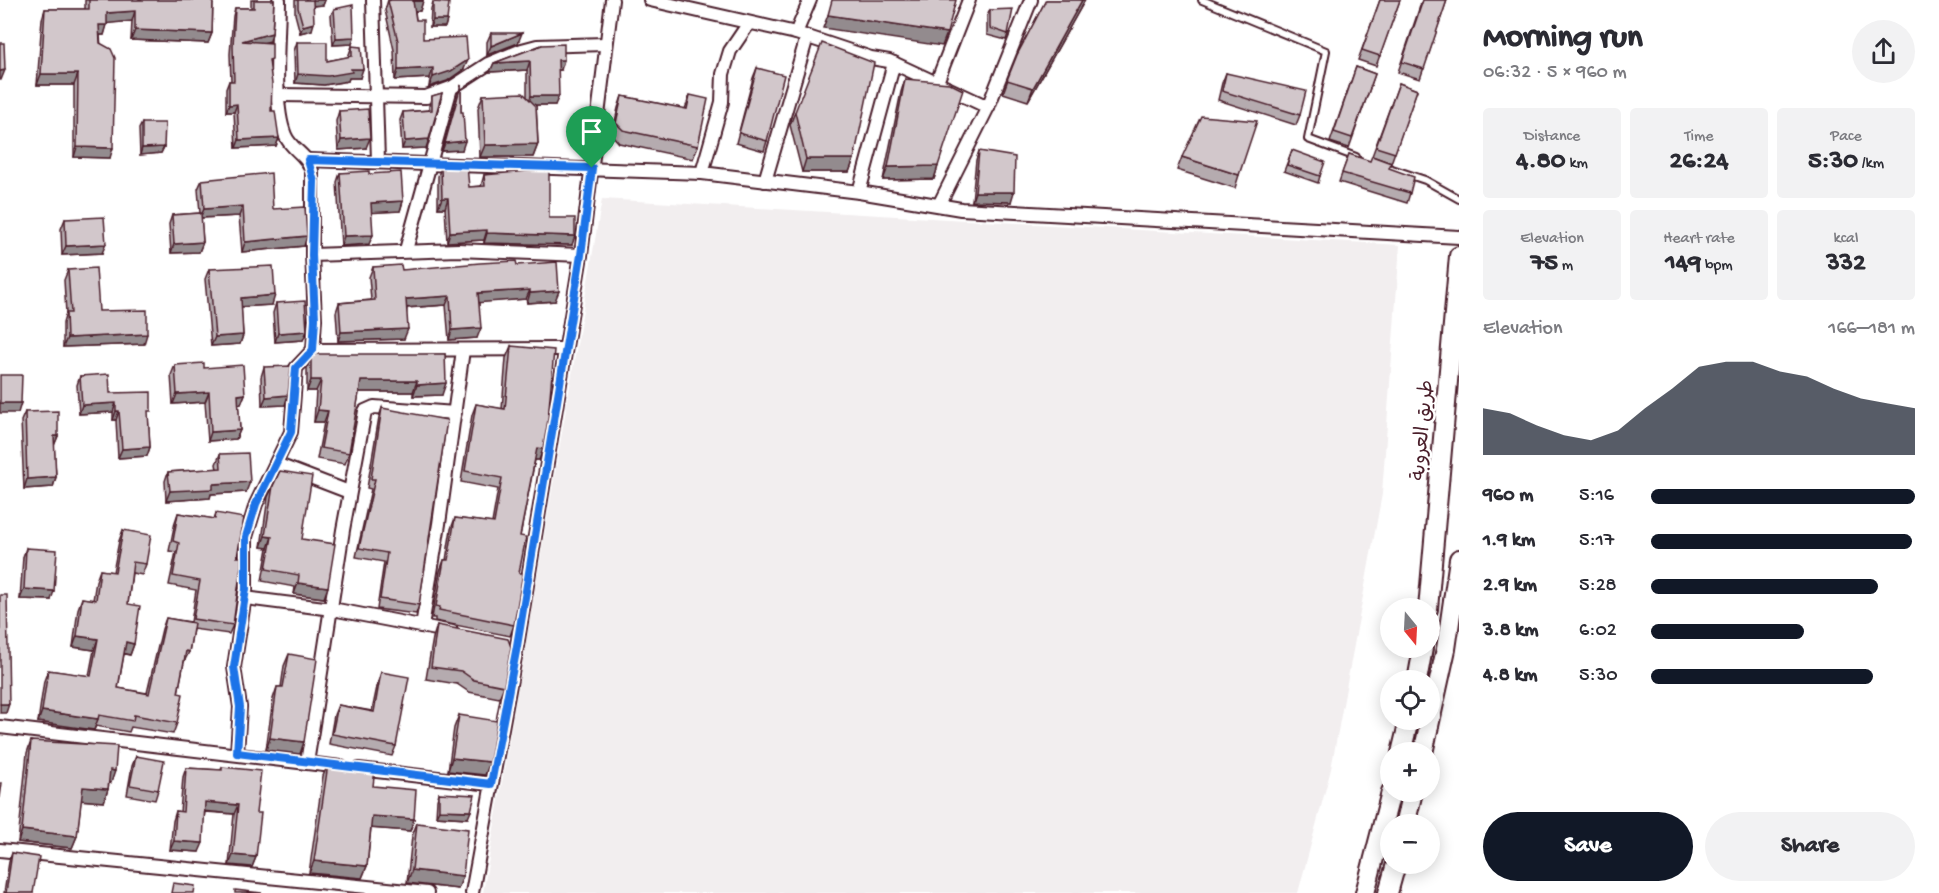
<!DOCTYPE html>
<meta charset="utf-8">
<style>
:root{--surface:#fff;--page:#f2f2f3;--text:#2b2b33;--muted:#7c7c81;--accent:#111827}
body{margin:0;font-family:"Gochi Hand","Playpen Sans Arabic",sans-serif;background:var(--page);color:var(--text);height:100vh;display:flex;flex-direction:column;font-size:22px;white-space:nowrap}
*{box-sizing:border-box;margin:0}
p{font-size:20px;color:var(--muted)}
.icon{flex:none;width:33px;height:33px;fill:none;stroke:currentColor;stroke-width:2;stroke-linecap:round;stroke-linejoin:round}
.map{position:relative;flex:1;overflow:hidden}
.sheet{display:flex;flex-direction:column;background:var(--surface);width:480px}
.sheet>*{flex:none}
.needle{width:39px;rotate:162deg}
.controls{position:absolute;left:1380px;top:598px;display:grid;gap:12px}
.controls a{display:grid;place-items:center;width:60px;height:60px;border-radius:50%;background:var(--surface);box-shadow:0 3px 15px #0003;font-size:30px}
.pin{position:absolute;display:grid;place-items:center;width:51px;height:51px;color:#fff;margin:-62px -26px;border-radius:50% 50% 50% 0;rotate:-45deg;box-shadow:0 0 6px #0007}
.pin .icon{rotate:45deg}
.round{display:grid;place-items:center;flex:none;width:63px;height:63px;border-radius:32px;background:var(--page)}
.headline{display:flex;align-items:center;justify-content:space-between;height:102px;padding:0 24px}
h1{font-size:33px;font-weight:800;line-height:45px}
.metrics{display:grid;grid-template-columns:repeat(3,1fr);gap:9px;height:102px;padding:6px 24px}
.metrics div{display:grid;align-content:center;border-radius:6px;background:var(--page);text-align:center}
.metrics b{font-size:26px;font-weight:800}
.metrics small{font-size:16px;font-weight:400}
.metrics p{font-size:16px}
.chart{height:168px;padding:12px 24px}
.chart p{display:flex;justify-content:space-between}
.chart svg{width:100%;height:108px;margin-top:6px;fill:var(--accent);opacity:.7}
.primary-button{display:flex;gap:12px;margin-top:auto;padding:12px 24px}
.primary-button a{flex:1;height:69px;border-radius:36px;background:var(--accent);color:#fff;font-size:24px;font-weight:800;line-height:69px;text-align:center}
.primary-button a+a{background:var(--page);color:var(--text)}
ul{padding:0 24px;list-style:none;font-size:20px}
li{display:grid;grid-template-columns:96px 72px 1fr;align-items:center;height:45px}
li i{height:15px;border-radius:8px;background:var(--accent)}
main{display:flex;flex:1;min-height:0}
.map>svg:first-child{display:block}
.built{fill:#f2eeef}
.lines{fill:none;stroke-linecap:round;stroke-linejoin:round}
.service-casing{stroke:#4a1f2b;stroke-width:10}
.minor-casing{stroke:#4a1f2b;stroke-width:16}
.primary-casing{stroke:#4a1f2b;stroke-width:22}
.service{stroke:#fff;stroke-width:6}
.minor{stroke:#fff;stroke-width:12}
.primary{stroke:#fff;stroke-width:18}
.wall{fill:#b5abaf;stroke:#4a1f2b;stroke-width:1.5}
.shaded-wall{fill:#938b8e;stroke:#4a1f2b;stroke-width:1.5}
.building{fill:#d2c7cb;stroke:#4a1f2b;stroke-width:1.5}
.route-casing{stroke:#fff;stroke-width:12}
.route{stroke:#1a73e8;stroke-width:8}
.labels{text-anchor:middle;stroke-width:5;stroke-linejoin:round;paint-order:stroke}
.street-label{font-size:20px;fill:#4a1f2b;stroke:#fff}
</style>
<main>
<div class="map">
<svg width="1459" height="893" viewBox="0 0 1459 893">
<rect width="100%" height="100%" fill="#fff"/>
<filter id="ink" filterUnits="userSpaceOnUse"><feTurbulence type="fractalNoise" baseFrequency=".0167" numOctaves="2"/><feDisplacementMap in="SourceGraphic" scale="12" xChannelSelector="R" yChannelSelector="G"/><feConvolveMatrix kernelMatrix="1 2 1 2 8 2 1 2 1" color-interpolation-filters="sRGB"/></filter>
<g filter="url(#ink)">
<polygon class="built" points="602,199 1400,245 1382,494 1331,769 1298,893 483,893"/>
<g class="lines">
<g class="service-casing">
<g id="service">
<polyline points="1202,0 1326,51 1308,139 1356,157"/>
<polyline points="1383,166 1425,180 1459,199"/>
</g>
</g>
<g class="minor-casing">
<g id="minor">
<path d="M279,0C279,35 272,104 285,135C291,150 307,154 312,171V255"/>
<polyline points="373,0 378,161"/>
<polyline points="650,0 796,33 871,58 889,61 988,107"/>
<polyline points="796,33 810,0"/>
<polyline points="937,82 969,0"/>
<polyline points="279,95 426,97 451,88 488,64 522,50 537,46 605,44"/>
<polyline points="308,160 702,173 859,192 961,209 1459,237"/>
<polyline points="702,173 722,102 723,74 730,51 749,23"/>
<polyline points="765,181 807,37"/>
<polyline points="859,192 894,63"/>
<polyline points="939,205 988,107 1031,0"/>
<polyline points="406,250 451,88"/>
<polyline points="313,350 565,349"/>
<polyline points="276,464 349,492"/>
<polyline points="245,598 332,609 452,632"/>
<polyline points="422,626 439,524 463,350"/>
<polyline points="0,727 341,767"/>
<polyline points="237,753 240,707 234,667 246,589 246,537 256,504 291,432 296,368 313,350 315,319 312,255 458,250 581,255"/>
<polyline points="307,763 343,530 365,411 374,407 455,413"/>
<polyline points="359,769 491,784"/>
<polyline points="0,850 427,893"/>
<polyline points="472,893 517,646 581,255 612,0"/>
</g>
</g>
<g class="primary-casing">
<g id="primary">
<polyline points="1428,609 1459,256"/>
<polyline points="1417,681 1423,648"/>
<polyline points="1401,753 1409,720"/>
<polyline points="1423,753 1446,649 1459,559"/>
<polyline points="1405,825 1413,792"/>
<polyline points="1365,893 1391,792"/>
<polyline points="1388,893 1396,864"/>
</g>
</g>
<use href="#service" class="service"/>
<use href="#minor" class="minor"/>
<use href="#primary" class="primary"/>
</g>
<g class="wall">
<polygon points="85,0 213,0 212,33 208,43 131,40 132,21 107,23 104,35 100,35 110,158 74,157 74,85 37,85 42,19 45,9 85,9"/>
<polygon points="251,0 274,0 272,33 270,41 264,43 269,66 271,111 279,138 276,146 236,148 234,112 226,112 226,89 229,81 231,81 230,54 233,16 235,8 251,8"/>
<polygon points="295,0 325,0 323,5 313,6 312,30 300,33 295,14"/>
<polygon points="388,0 423,0 420,11 415,11 416,20 423,39 464,69 447,81 429,87 430,78 395,80 394,50 385,10"/>
<polygon points="1046,0 1085,0 1028,101 1003,93 1017,55"/>
<polygon points="1380,0 1400,0 1376,66 1358,60"/>
<polygon points="1422,0 1447,0 1420,79 1398,72"/>
<polygon points="433,2 447,20 445,27 430,27 431,9"/>
<polygon points="334,9 354,37 352,44 333,45 331,15"/>
<polygon points="990,10 1008,34 1006,40 987,35 987,16"/>
<polygon points="491,33 518,43 487,55 487,42"/>
<polygon points="297,42 327,61 348,57 352,46 360,78 349,78 348,81 324,85 295,83 294,51"/>
<polygon points="542,45 561,70 558,70 555,105 536,105 538,144 533,157 480,157 478,108 483,95 527,97 527,70 490,72 494,63"/>
<polygon points="1356,67 1375,74 1349,148 1330,142"/>
<polygon points="757,68 767,141 764,151 736,143 753,78"/>
<polygon points="1226,73 1300,115 1296,125 1218,100 1222,83"/>
<polygon points="905,79 938,166 934,179 883,180 901,92"/>
<polygon points="1399,83 1417,90 1391,163 1372,156"/>
<polygon points="461,85 461,112 462,150 442,151"/>
<polygon points="442,93 426,148 402,149 400,120 403,112 429,110 429,105 432,96"/>
<polygon points="690,95 698,146 693,159 619,143 612,135 618,108 622,96 685,109"/>
<polygon points="339,111 366,148 338,150 336,121"/>
<polygon points="795,112 854,159 849,172 802,172 790,125"/>
<polygon points="142,123 164,147 161,153 140,155 139,129"/>
<polygon points="1292,150 1320,176 1318,183 1284,171"/>
<polygon points="979,151 1011,202 972,201 976,160"/>
<polygon points="1349,154 1389,168 1410,193 1407,203 1339,182"/>
<polygon points="1182,157 1239,175 1235,188 1177,170"/>
<polygon points="441,167 469,187 481,186 484,175 549,218 572,245 484,243 484,240 447,242 445,208 438,208 438,176"/>
<polygon points="340,173 369,174 403,201 400,211 371,212 369,244 341,246 337,182"/>
<polygon points="202,180 273,209 307,236 304,246 242,252 239,216 201,218 203,242 199,252 171,253 169,224 172,215 200,213 198,189"/>
<polygon points="65,219 102,253 62,255 61,229"/>
<polygon points="517,265 555,301 527,303 526,299 479,302 477,338 449,340 446,305 407,308 404,339 338,341 336,312 339,303 371,300 369,277 373,267 402,270"/>
<polygon points="209,269 272,305 241,307 243,335 240,344 211,346 205,279"/>
<polygon points="68,270 99,311 144,344 63,347 63,323 66,313 64,280"/>
<polygon points="276,303 307,331 303,340 275,342 273,313"/>
<polygon points="511,346 543,449 539,460 535,460 520,536 519,573 514,625 510,636 435,621 435,618 432,618 440,571 444,560 446,560 451,529 455,518 492,523 498,489 461,482 472,415 476,404 502,409 506,358"/>
<polygon points="445,354 442,395 413,396 413,392 359,392 349,453 345,464 317,459 324,422 314,422 316,391 307,391 307,368 311,357"/>
<polygon points="175,365 204,368 245,394 241,404 238,404 240,430 236,439 208,441 205,402 173,404 171,375"/>
<polygon points="264,367 288,395 285,405 262,406 261,377"/>
<polygon points="80,376 110,393 148,417 150,447 147,456 118,458 116,420 113,420 113,412 79,414 77,385"/>
<polygon points="382,408 419,605 416,614 377,609 384,562 356,557 371,489 367,488 379,417"/>
<polygon points="25,412 58,436 54,445 56,477 53,487 24,489 21,421"/>
<polygon points="220,454 246,492 211,494 210,498 166,501 165,481 168,472 217,469 216,464"/>
<polygon points="273,486 302,539 324,598 294,594 295,587 262,581 268,548 261,547 268,497"/>
<polygon points="178,513 214,519 216,513 237,557 233,625 229,634 193,629 189,652 184,662 178,693 177,723 173,734 131,727 129,732 96,726 94,730 38,722 44,681 48,670 89,676 94,650 73,647 78,609 82,598 93,600 96,581 100,570 113,572 119,541 123,530 146,564 142,575 132,573 128,604 134,644 130,655 124,654 118,688 147,693 162,629 166,618 191,622 196,590 169,585 176,552 169,551 175,522"/>
<polygon points="26,548 51,600 20,599 23,557"/>
<polygon points="437,625 504,686 499,698 469,692 457,684 426,679 433,638"/>
<polygon points="289,654 300,754 266,750 273,699 277,687 281,687 284,666"/>
<polygon points="381,672 396,746 392,756 329,744 334,715 338,705 372,711 378,682"/>
<polygon points="459,715 490,762 485,775 448,771 454,728"/>
<polygon points="31,741 111,783 109,783 108,789 104,802 81,800 77,836 72,848 18,842 27,753"/>
<polygon points="136,756 158,790 155,800 127,795 132,766"/>
<polygon points="328,764 373,786 414,819 410,831 371,828 367,866 362,878 309,873 323,776"/>
<polygon points="222,767 256,813 256,857 252,867 229,865 234,814 205,812 199,852 170,850 173,821 176,811 180,812 183,777 186,768 221,770"/>
<polygon points="439,793 468,818 436,816 437,800"/>
<polygon points="417,823 463,876 458,889 407,883 412,836"/>
<polygon points="12,853 33,893 4,893 9,862"/>
</g>
<g class="shaded-wall">
<polygon points="313,0 325,0 323,5 311,6"/>
<polygon points="1082,0 1085,0 1028,101 1033,88"/>
<polygon points="413,1 423,1 420,11 410,11"/>
<polygon points="135,11 132,21 103,24 107,13"/>
<polygon points="828,15 947,33 942,46 823,28"/>
<polygon points="433,20 447,20 445,27 430,27"/>
<polygon points="314,23 312,30 300,33 303,26"/>
<polygon points="99,25 107,25 104,35 95,35"/>
<polygon points="135,30 212,33 208,43 131,40"/>
<polygon points="272,33 270,41 239,49 242,41"/>
<polygon points="522,33 518,43 487,55 491,46"/>
<polygon points="354,37 352,44 333,45 336,38"/>
<polygon points="468,60 464,69 447,81 429,87 433,77"/>
<polygon points="558,60 564,60 561,70 555,70"/>
<polygon points="530,61 527,70 490,72 494,63"/>
<polygon points="433,68 430,78 395,80 398,70"/>
<polygon points="351,69 363,69 360,78 349,78 348,81 324,85 295,83 298,74"/>
<polygon points="5,70 1,80 0,80 0,71"/>
<polygon points="41,74 78,74 74,85 37,85"/>
<polygon points="531,96 559,96 555,105 527,105"/>
<polygon points="237,104 234,112 226,112 229,105"/>
<polygon points="279,138 276,146 236,148 239,140"/>
<polygon points="370,138 366,148 338,150 341,140"/>
<polygon points="429,139 426,148 402,149 405,141"/>
<polygon points="465,141 462,150 442,151 445,143"/>
<polygon points="538,144 533,157 480,157 485,145"/>
<polygon points="77,147 113,148 110,158 74,157"/>
<polygon points="164,147 161,153 140,155 142,148"/>
<polygon points="806,159 854,159 849,172 802,172"/>
<polygon points="938,166 934,179 883,180 888,167"/>
<polygon points="975,192 1014,192 1011,202 972,201"/>
<polygon points="442,198 448,198 445,208 438,208"/>
<polygon points="403,201 400,211 367,213 371,203"/>
<polygon points="243,206 239,216 200,218 204,209"/>
<polygon points="487,230 484,240 447,242 450,232"/>
<polygon points="487,233 575,236 572,245 484,243"/>
<polygon points="373,235 369,244 341,246 344,236"/>
<polygon points="307,236 304,246 242,252 245,242"/>
<polygon points="203,242 199,252 171,253 174,244"/>
<polygon points="106,244 102,253 62,255 66,246"/>
<polygon points="530,290 526,299 475,303 478,293"/>
<polygon points="559,291 555,301 527,303 530,293"/>
<polygon points="275,295 272,305 237,307 241,298"/>
<polygon points="450,296 446,305 403,308 406,299"/>
<polygon points="481,328 477,338 449,340 452,330"/>
<polygon points="408,329 404,339 338,341 341,332"/>
<polygon points="307,331 303,340 275,342 278,333"/>
<polygon points="147,334 144,344 63,347 67,338"/>
<polygon points="243,335 240,344 211,346 215,337"/>
<polygon points="311,380 321,380 316,391 307,391"/>
<polygon points="361,381 417,381 413,392 356,392"/>
<polygon points="446,383 442,395 413,396 417,385"/>
<polygon points="209,392 205,402 173,404 177,394"/>
<polygon points="245,394 241,404 234,405 238,395"/>
<polygon points="288,395 285,405 262,406 266,397"/>
<polygon points="0,403 21,403 18,413 0,413"/>
<polygon points="116,403 113,412 79,414 82,405"/>
<polygon points="318,410 328,411 324,422 314,422"/>
<polygon points="116,411 119,411 116,420 113,420"/>
<polygon points="240,430 236,439 208,441 211,432"/>
<polygon points="54,436 58,436 54,446"/>
<polygon points="150,447 147,456 118,458 122,449"/>
<polygon points="537,448 543,449 539,460 533,460"/>
<polygon points="56,477 53,487 24,489 27,479"/>
<polygon points="250,482 246,492 211,494 210,498 166,501 170,491 213,484"/>
<polygon points="265,536 272,537 268,548 261,547"/>
<polygon points="298,583 328,587 324,598 294,594"/>
<polygon points="24,589 54,591 51,600 20,599"/>
<polygon points="77,636 98,639 94,650 73,647"/>
<polygon points="126,642 134,644 130,655 122,653"/>
<polygon points="0,704 9,704 6,713 0,713"/>
<polygon points="42,711 98,719 94,730 38,722"/>
<polygon points="270,738 304,742 300,754 266,750"/>
<polygon points="452,758 490,762 485,775 448,771"/>
<polygon points="110,770 115,771 111,783 105,782"/>
<polygon points="83,787 108,789 104,802 78,800"/>
<polygon points="205,802 238,805 234,814 202,811"/>
<polygon points="439,810 471,811 468,818 436,816"/>
<polygon points="372,816 414,819 410,831 368,828"/>
<polygon points="22,830 77,836 72,848 18,842"/>
<polygon points="174,841 203,843 199,852 170,850"/>
<polygon points="233,855 256,857 252,867 229,865"/>
<polygon points="314,861 367,866 362,878 309,873"/>
<polygon points="412,870 463,876 458,889 407,883"/>
</g>
<g class="building">
<polygon points="89,0 213,0 212,33 135,30 135,11 107,13 107,25 99,25 100,43 111,49 115,58 113,148 77,147 78,74 41,74 45,9 89,9"/>
<polygon points="254,0 274,0 272,33 242,41 272,43 272,59 269,60 272,84 271,111 275,111 279,138 239,140 237,104 229,105 229,81 234,81 233,46 235,8 254,8"/>
<polygon points="298,0 313,0 314,23 303,26 298,8"/>
<polygon points="391,0 423,0 423,1 413,1 416,20 423,20 423,39 466,37 468,60 451,71 433,77 433,68 398,70 398,41 388,1"/>
<polygon points="832,0 956,0 947,33 828,15"/>
<polygon points="1046,0 1082,0 1033,88 1007,80 1017,55"/>
<polygon points="1380,0 1400,0 1380,56 1362,50"/>
<polygon points="1423,0 1447,0 1424,69 1402,62"/>
<polygon points="433,2 449,3 447,20 433,20"/>
<polygon points="353,5 354,37 336,38 334,9"/>
<polygon points="1013,9 1008,34 990,28 990,10"/>
<polygon points="491,33 522,33 491,46"/>
<polygon points="297,42 327,42 327,61 352,56 352,46 361,47 363,69 351,69 352,72 328,76 298,74"/>
<polygon points="0,43 4,43 5,70 0,71"/>
<polygon points="822,43 874,63 854,159 806,159 795,112"/>
<polygon points="564,44 564,60 558,60 559,96 531,96 530,61 494,63 542,45"/>
<polygon points="1356,67 1375,74 1352,138 1334,132"/>
<polygon points="757,68 784,75 767,141 739,133"/>
<polygon points="1226,73 1306,91 1300,115 1222,91"/>
<polygon points="905,79 949,83 963,90 938,166 888,167"/>
<polygon points="1399,83 1417,90 1395,153 1376,147"/>
<polygon points="461,85 461,112 463,112 465,141 445,143"/>
<polygon points="442,93 429,139 405,141 403,112 432,110 432,96"/>
<polygon points="523,93 536,106 538,144 485,145 483,95"/>
<polygon points="690,95 708,99 698,146 623,130 616,123 622,96 687,109"/>
<polygon points="368,109 370,138 341,140 339,111"/>
<polygon points="1201,116 1257,121 1239,175 1182,157"/>
<polygon points="142,123 165,123 164,147 142,148"/>
<polygon points="1292,150 1325,162 1320,176 1287,165"/>
<polygon points="979,151 1015,157 1014,192 975,192"/>
<polygon points="1349,154 1370,161 1372,156 1391,163 1389,168 1414,177 1410,193 1342,173"/>
<polygon points="467,166 469,187 485,186 484,175 549,169 549,218 575,218 575,236 487,233 487,230 450,232 448,198 442,198 441,167"/>
<polygon points="369,171 369,174 401,172 403,201 371,203 373,235 344,236 340,173"/>
<polygon points="271,173 273,209 305,207 307,236 245,242 243,206 204,209 202,180"/>
<polygon points="201,213 203,242 174,244 172,215"/>
<polygon points="104,217 106,244 66,246 65,219"/>
<polygon points="516,261 517,265 557,262 559,291 530,293 530,290 478,293 481,328 452,330 450,296 406,299 408,329 341,332 339,303 375,300 373,267 401,265 402,270 480,263"/>
<polygon points="273,266 275,295 241,298 243,335 215,337 209,269"/>
<polygon points="96,268 99,311 147,310 147,334 67,338 66,313 71,313 68,270"/>
<polygon points="305,301 307,331 278,333 276,303"/>
<polygon points="511,346 554,350 548,420 543,449 537,448 520,536 526,537 519,573 523,573 514,625 439,610 440,607 436,606 444,560 448,560 455,518 494,523 502,478 465,471 476,404 505,409"/>
<polygon points="314,354 445,354 446,383 417,385 417,381 361,381 349,453 321,448 328,411 318,410 321,380 311,380 311,357"/>
<polygon points="204,363 204,368 243,365 245,394 238,395 240,430 211,432 209,392 177,394 175,365"/>
<polygon points="291,366 288,395 266,397 264,367"/>
<polygon points="109,374 110,393 151,392 151,411 148,411 150,447 122,449 119,411 116,411 116,403 82,405 80,376"/>
<polygon points="0,375 22,375 21,403 0,403"/>
<polygon points="382,408 447,420 419,605 380,599 387,553 359,548 375,479 371,479"/>
<polygon points="58,411 58,436 54,436 56,477 27,479 25,412"/>
<polygon points="248,453 250,482 213,484 213,489 170,491 168,472 221,468 220,454"/>
<polygon points="280,471 312,476 302,539 335,544 328,587 298,583 299,575 266,569 272,537 265,536 273,486"/>
<polygon points="178,513 215,519 216,513 244,518 237,557 241,557 241,566 233,625 193,619 200,581 173,576 179,543 173,541"/>
<polygon points="123,530 151,535 146,564 133,562 128,604 140,606 134,644 126,642 118,688 149,694 166,618 194,623 189,652 186,651 178,693 183,694 177,723 134,715 133,721 99,715 98,719 42,711 48,670 91,676 98,639 77,636 82,598 96,600 100,570 115,572"/>
<polygon points="26,548 57,550 54,591 24,589"/>
<polygon points="0,595 7,595 9,704 0,704"/>
<polygon points="437,625 508,639 511,647 504,686 474,680 461,671 431,667"/>
<polygon points="289,654 317,659 304,742 270,738 277,687 283,687"/>
<polygon points="381,672 409,677 396,746 332,734 338,705 374,712"/>
<polygon points="459,715 497,721 490,762 452,758"/>
<polygon points="31,741 117,746 115,771 110,770 108,789 83,787 77,836 22,830"/>
<polygon points="136,756 164,761 158,790 130,785"/>
<polygon points="328,764 375,769 373,786 416,790 414,819 372,816 367,866 314,861"/>
<polygon points="222,767 261,771 256,813 261,813 256,857 233,855 238,805 205,802 203,843 174,841 176,811 183,812 186,768 222,770"/>
<polygon points="0,783 2,783 0,798"/>
<polygon points="439,793 475,795 471,811 439,810"/>
<polygon points="417,823 468,829 463,876 412,870"/>
<polygon points="12,853 39,857 33,893 6,893"/>
<polygon points="173,883 195,886 194,893 171,893"/>
<polygon points="235,890 262,893 235,893"/>
</g>
</g>
<g class="lines" filter="url(#ink)">
<g class="route-casing">
<polygon id="route" points="308,160 592,168 581,255 517,646 491,784 237,753 240,707 234,667 246,589 246,537 256,504 291,432 296,368 313,350 315,319 312,255 314,182"/>
</g>
<use href="#route" class="route"/>
</g>
<g class="labels">
<g class="street-label">
<text transform="translate(1421 430) rotate(-85)" y="7">طريق العروبة</text>
</g>
</g>
</svg>
<div class="controls">
<a><svg class="needle" viewBox="-14 -14 28 28"><path d="M0-13l5 13h-10z" fill="#e53935"/><path d="M0 13l5-13h-10z" fill="#7c7c81"/></svg></a>
<a><svg class="icon" aria-label="locate" viewBox="0 0 24 24"><circle cx="12" cy="12" r="6"/><path d="M12 2v4M12 18v4M2 12h4M18 12h4"/></svg></a>
<a>+</a>
<a>−</a>
</div>
<div class="pin" style="left:592px;top:168px;background:#1e9e55"><svg class="icon" aria-label="arrive" viewBox="0 0 24 24"><path d="M6 21V4h12l-3 4 3 4H6"/></svg></div>
</div>
<section class="sheet">
<div class="headline"><div><h1>Morning run</h1><p>06:32 · 5 × 960 m</p></div><a class="round"><svg class="icon" aria-label="share" viewBox="0 0 24 24"><path d="M12 15V3M7 8l5-5 5 5M5 13v7h14v-7"/></svg></a></div>
<div class="metrics">
<div><p>Distance</p><b>4.80<small> km</small></b></div>
<div><p>Time</p><b>26:24</b></div>
<div><p>Pace</p><b>5:30<small> /km</small></b></div>
</div>
<div class="metrics">
<div><p>Elevation</p><b>75<small> m</small></b></div>
<div><p>Heart rate</p><b>149<small> bpm</small></b></div>
<div><p>kcal</p><b>332</b></div>
</div>
<div class="chart"><p><span>Elevation</span>166–181 m</p>
<svg viewBox="0 0 160 44" preserveAspectRatio="none"><path d="M0 44V25L10 27L20 32L30 36L40 38L50 34L60 25L70 17L80 8L90 6L100 6L110 10L120 12L130 17L140 21L150 23L160 25V44z"/></svg>
</div>
<ul>
<li><b>960 m</b>5:16<i style="width:100%"></i></li>
<li><b>1.9 km</b>5:17<i style="width:99%"></i></li>
<li><b>2.9 km</b>5:28<i style="width:86%"></i></li>
<li><b>3.8 km</b>6:02<i style="width:58%"></i></li>
<li><b>4.8 km</b>5:30<i style="width:84%"></i></li>
</ul>
<div class="primary-button"><a>Save</a><a>Share</a></div>
</section>
</main>
